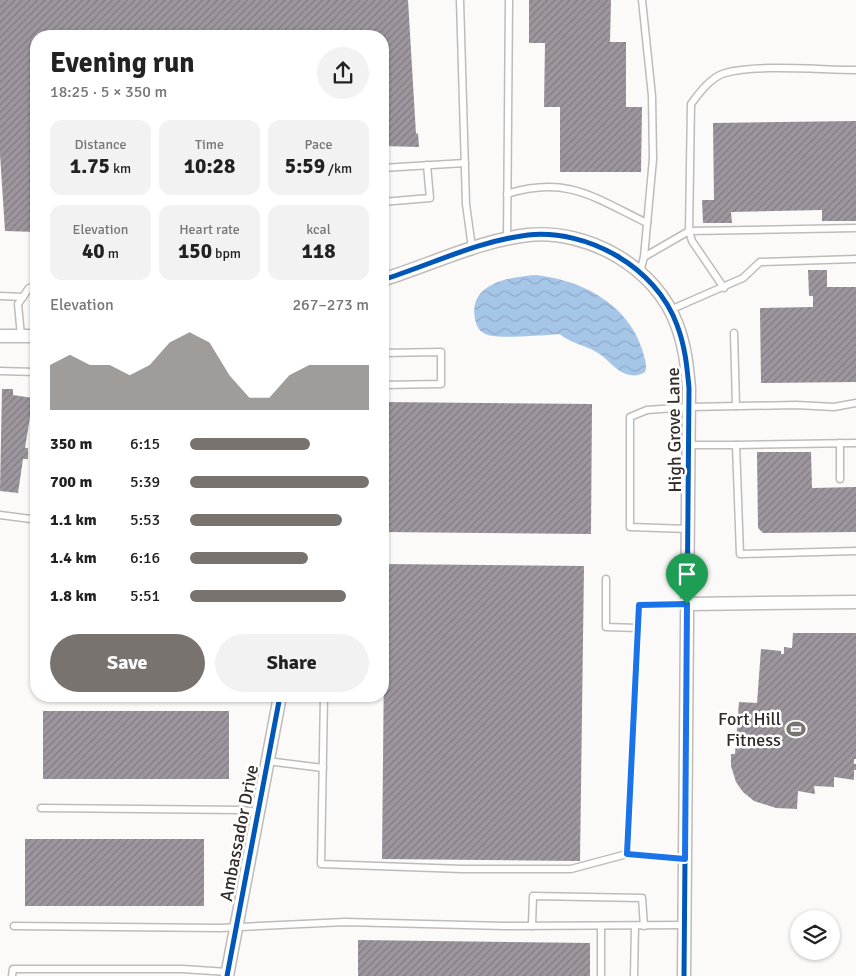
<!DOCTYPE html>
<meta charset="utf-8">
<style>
:root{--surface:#fff;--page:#f2f2f2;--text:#222;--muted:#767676;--accent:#797370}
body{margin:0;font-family:Signika,sans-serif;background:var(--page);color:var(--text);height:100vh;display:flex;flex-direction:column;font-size:19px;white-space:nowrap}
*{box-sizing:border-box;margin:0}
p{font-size:16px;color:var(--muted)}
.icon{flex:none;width:28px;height:28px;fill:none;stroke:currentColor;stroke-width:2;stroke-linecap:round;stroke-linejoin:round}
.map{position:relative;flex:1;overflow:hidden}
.sheet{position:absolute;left:30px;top:30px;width:359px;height:672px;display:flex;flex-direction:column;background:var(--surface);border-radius:20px;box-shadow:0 1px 4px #0004}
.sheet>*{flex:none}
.fabs{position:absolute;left:790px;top:910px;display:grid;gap:10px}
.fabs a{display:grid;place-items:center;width:50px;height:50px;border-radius:50%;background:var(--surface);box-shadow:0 1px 4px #0004;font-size:25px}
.pin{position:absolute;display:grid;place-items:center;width:42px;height:42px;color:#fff;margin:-51px -21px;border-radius:50% 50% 50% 0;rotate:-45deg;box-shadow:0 0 5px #0007}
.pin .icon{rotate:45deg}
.round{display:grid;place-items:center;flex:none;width:52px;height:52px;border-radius:26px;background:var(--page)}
.headline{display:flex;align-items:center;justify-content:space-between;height:85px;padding:0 20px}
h1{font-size:28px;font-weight:800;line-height:38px}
.figures{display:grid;grid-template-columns:repeat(3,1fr);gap:8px;height:85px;padding:5px 20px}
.figures div{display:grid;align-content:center;border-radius:12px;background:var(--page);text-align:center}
.figures b{font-size:21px;font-weight:800}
.figures small{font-size:14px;font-weight:400}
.figures p{font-size:14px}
.chart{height:140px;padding:10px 20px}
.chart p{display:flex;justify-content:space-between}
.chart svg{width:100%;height:90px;margin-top:5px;fill:var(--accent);opacity:.7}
.action{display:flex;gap:10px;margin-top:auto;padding:10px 20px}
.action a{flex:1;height:58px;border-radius:30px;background:var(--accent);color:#fff;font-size:20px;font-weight:800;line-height:58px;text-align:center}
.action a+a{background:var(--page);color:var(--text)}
ul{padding:0 20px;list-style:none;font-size:16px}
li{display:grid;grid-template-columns:80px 60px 1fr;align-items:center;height:38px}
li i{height:12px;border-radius:6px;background:var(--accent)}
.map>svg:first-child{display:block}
.water{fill:url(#water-waves)}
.building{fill:url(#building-hatch)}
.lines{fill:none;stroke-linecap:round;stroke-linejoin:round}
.service-casing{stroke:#bfbbb8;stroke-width:9}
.minor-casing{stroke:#bfbbb8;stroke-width:15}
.service{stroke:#fffefe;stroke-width:6}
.minor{stroke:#fffefe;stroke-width:12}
.cycleway-casing{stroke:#fff;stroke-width:8}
.cycleway{stroke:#0057b8;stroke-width:5}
.route-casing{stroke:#fff;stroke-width:10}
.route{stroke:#1a73e8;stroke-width:6}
.labels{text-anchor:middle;stroke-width:5;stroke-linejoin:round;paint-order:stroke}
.street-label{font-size:18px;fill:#322b27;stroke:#fff}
.poi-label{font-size:18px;fill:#322b27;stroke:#fff;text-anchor:end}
</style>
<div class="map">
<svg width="856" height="976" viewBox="0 0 856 976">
<defs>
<pattern id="water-waves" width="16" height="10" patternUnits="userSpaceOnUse" patternTransform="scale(1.25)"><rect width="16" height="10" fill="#a6c6e8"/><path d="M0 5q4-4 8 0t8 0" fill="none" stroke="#8faac7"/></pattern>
<pattern id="building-hatch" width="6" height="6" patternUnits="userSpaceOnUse" patternTransform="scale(1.25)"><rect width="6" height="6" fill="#9d969e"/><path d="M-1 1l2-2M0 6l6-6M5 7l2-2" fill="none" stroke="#817b81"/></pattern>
</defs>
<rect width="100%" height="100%" fill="#fcfaf8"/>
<path class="water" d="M536,275C581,280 627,303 642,349C644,357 648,365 645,372C640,375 635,376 630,375C617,373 609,360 598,353C588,346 567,342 560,334C546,335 500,339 488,335C479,332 477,327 475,319C468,283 510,277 536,275Z"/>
<g class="building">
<polygon points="0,0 408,0 416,134 418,133 419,147 382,146 382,36 36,36 36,232 5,231 0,154"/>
<polygon points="529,0 611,0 610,42 626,42 626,107 642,107 641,172 560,172 560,107 544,107 545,43 529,43"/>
<polygon points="856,121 856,221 822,221 822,210 731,212 732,223 703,223 702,200 714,200 713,123"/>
<polygon points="808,270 827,270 827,287 856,287 856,382 761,383 760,308 813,307 813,296 809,296"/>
<polygon points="2,389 13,389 13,395 33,398 25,448 28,448 28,459 23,459 18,493 0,491"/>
<polygon points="383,402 592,404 591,534 382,532"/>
<polygon points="757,452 811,452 812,488 856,487 856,532 763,533 758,528"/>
<polygon points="385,564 584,566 580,861 382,859"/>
<polygon points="793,633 856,633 856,759 854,759 854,764 856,764 856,770 854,770 854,780 834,777 834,787 814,786 815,794 798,791 797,809 776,808 754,801 743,792 736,782 731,766 731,754 735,754 739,702 757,703 761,649 781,651 781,654 784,654 784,647 792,648"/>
<rect x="43" y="711" width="186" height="68"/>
<rect x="25" y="839" width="179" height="67"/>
<polygon points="358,940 590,943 590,976 358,976"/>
</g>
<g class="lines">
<g class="service-casing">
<g id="service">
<polyline points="460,0 466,204 472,248"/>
<polyline points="382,168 465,163"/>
<path d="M507,194C567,175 595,198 647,223"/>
<polyline points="382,202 430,198 427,165"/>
<polyline points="507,239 509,0"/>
<path d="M644,257L689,231L691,104C699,93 711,77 725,73C758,64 820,70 856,70"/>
<polyline points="640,272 644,257 653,159 652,96 642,0"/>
<polyline points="724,288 692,241 689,231 856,228"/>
<polyline points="0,296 23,297"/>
<polyline points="670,310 743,278 760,262 856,259"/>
<polyline points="734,333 736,406"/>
<polyline points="21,336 18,304 29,288 36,286"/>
<polyline points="382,353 441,352 441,384 382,385"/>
<polyline points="0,371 36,372"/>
<polyline points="840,443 840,479"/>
<polyline points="689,445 736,445 740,554 856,551"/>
<polyline points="736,445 856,443"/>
<polyline points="0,515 31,519 36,514"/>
<polyline points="688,529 630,527 630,417 647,410 689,407 796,405 834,407 856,403"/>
<polyline points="606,579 606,627 638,628"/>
<polyline points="324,696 321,864 462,869 571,869 627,854 685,859"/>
<polyline points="267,761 323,768"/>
<polyline points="41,808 242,810 258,812"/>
<polyline points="627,854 639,605 687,604"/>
<polyline points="14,926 220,928 345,922 505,926 684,925"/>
<polyline points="532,926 533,896 642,898 644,926"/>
<polyline points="601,926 601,976"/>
<polyline points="12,976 13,969 182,969 228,972"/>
<polyline points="634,976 635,926"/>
</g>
</g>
<g class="minor-casing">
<g id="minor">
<path d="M382,280C430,265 478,241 528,235C588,229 656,267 677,325C685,346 687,366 689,388L684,976"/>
<polyline points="0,336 36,336"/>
<polyline points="687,604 856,602"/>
<polyline points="227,976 280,696"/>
</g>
</g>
<use href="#service" class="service"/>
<use href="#minor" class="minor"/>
<g class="cycleway-casing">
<g id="cycleway">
<path d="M382,280C430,265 478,241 528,235C588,229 656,267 677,325C685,346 687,366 689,388L684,976"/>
<polyline points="227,976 280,696"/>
</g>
</g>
<use href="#cycleway" class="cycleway"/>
</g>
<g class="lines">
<g class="route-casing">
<polygon id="route" points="687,604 685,859 627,854 639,605"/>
</g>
<use href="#route" class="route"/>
</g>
<defs>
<g id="stadium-bare" transform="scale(1.5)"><path d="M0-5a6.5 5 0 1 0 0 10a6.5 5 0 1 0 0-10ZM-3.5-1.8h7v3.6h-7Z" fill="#797370" stroke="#fff" stroke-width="2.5" paint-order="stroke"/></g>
</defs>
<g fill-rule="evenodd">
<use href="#stadium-bare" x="796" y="729"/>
</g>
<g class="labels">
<g class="street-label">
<text transform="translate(674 430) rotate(-91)" y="6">High Grove Lane</text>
<text transform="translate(239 833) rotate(-79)" y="6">Ambassador Drive</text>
</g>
<g class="poi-label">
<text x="781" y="725">Fort Hill<tspan x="781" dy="21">Fitness</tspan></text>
</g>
</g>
</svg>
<div class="fabs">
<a><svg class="icon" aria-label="layers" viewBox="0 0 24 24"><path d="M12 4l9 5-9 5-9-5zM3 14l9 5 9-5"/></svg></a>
</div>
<div class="pin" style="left:687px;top:604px;background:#1e9e55"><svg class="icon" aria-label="arrive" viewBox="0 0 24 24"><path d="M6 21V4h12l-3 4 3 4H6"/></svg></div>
<section class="sheet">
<div class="headline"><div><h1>Evening run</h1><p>18:25 · 5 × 350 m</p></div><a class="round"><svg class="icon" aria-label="share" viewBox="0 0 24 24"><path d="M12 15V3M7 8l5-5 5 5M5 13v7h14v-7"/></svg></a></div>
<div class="figures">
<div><p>Distance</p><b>1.75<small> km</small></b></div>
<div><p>Time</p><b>10:28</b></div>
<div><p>Pace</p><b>5:59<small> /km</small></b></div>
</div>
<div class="figures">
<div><p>Elevation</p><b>40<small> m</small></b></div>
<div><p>Heart rate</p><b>150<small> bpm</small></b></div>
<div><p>kcal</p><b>118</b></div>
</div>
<div class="chart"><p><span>Elevation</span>267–273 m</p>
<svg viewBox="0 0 160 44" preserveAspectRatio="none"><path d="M0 44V22L10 17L20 22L30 22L40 27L50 22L60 11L70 6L80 11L90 27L100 38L110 38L120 27L130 22L140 22L150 22L160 22V44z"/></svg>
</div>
<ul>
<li><b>350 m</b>6:15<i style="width:67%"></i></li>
<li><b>700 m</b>5:39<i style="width:100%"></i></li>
<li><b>1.1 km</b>5:53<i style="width:85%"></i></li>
<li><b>1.4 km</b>6:16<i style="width:66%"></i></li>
<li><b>1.8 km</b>5:51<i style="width:87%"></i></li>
</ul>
<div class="action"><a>Save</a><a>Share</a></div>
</section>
</div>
